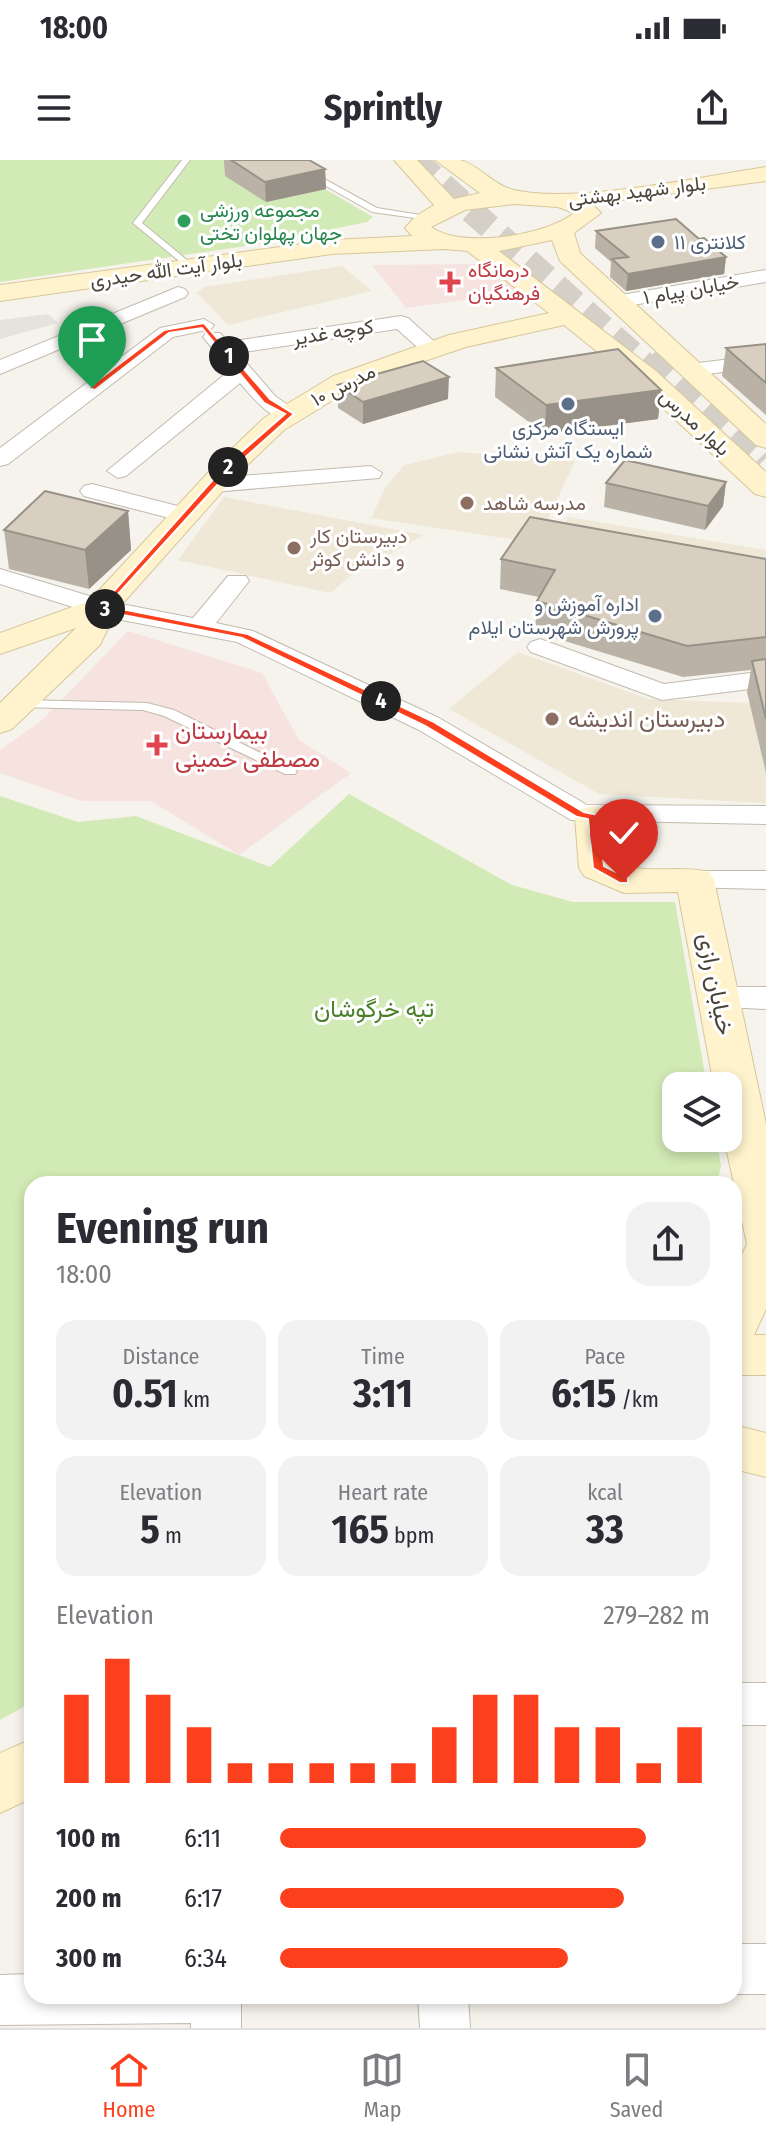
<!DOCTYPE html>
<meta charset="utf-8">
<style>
:root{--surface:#fff;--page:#f2f2f3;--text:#2b2b33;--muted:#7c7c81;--line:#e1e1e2;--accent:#fc3f1d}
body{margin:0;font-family:"Fira Sans Condensed",Vazirmatn,sans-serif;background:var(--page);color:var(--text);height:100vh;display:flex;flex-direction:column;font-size:30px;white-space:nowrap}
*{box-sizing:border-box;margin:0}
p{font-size:26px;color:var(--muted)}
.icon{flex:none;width:44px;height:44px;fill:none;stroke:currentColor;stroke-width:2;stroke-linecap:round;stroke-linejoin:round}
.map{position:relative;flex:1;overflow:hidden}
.sheet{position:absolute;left:24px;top:1016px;width:718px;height:828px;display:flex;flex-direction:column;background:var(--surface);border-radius:24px;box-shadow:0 4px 12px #0003}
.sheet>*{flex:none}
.controls{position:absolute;left:662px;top:912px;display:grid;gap:16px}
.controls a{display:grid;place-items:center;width:80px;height:80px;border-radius:16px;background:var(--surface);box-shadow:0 4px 12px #0003;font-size:40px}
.pin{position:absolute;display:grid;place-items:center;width:68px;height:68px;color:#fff;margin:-82px -34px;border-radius:50% 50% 50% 0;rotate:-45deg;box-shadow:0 0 8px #0007}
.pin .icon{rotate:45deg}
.km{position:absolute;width:40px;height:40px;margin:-20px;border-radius:50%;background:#222;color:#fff;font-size:22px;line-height:40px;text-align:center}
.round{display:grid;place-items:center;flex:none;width:84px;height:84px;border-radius:24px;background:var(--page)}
.head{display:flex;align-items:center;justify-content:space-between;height:136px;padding:0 32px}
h1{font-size:44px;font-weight:700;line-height:60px}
.figures{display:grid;grid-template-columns:repeat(3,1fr);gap:12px;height:136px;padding:8px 32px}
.figures div{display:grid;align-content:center;border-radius:20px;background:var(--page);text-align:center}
.figures b{font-size:40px;font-weight:700}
.figures small{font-size:22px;font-weight:400}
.figures p{font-size:22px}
.chart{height:224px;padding:16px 32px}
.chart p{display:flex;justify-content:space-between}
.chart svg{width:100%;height:144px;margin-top:8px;stroke:var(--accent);stroke-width:6}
ul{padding:0 32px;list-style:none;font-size:26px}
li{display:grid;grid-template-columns:128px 96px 1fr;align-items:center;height:60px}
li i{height:20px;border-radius:10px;background:var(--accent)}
.status{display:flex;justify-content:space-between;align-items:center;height:56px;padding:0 40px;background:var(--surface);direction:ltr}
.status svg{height:22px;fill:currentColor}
header{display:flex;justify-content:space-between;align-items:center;height:104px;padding:0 32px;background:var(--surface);font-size:36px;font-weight:700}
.menu{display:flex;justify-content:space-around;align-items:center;height:112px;border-top:2px solid var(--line);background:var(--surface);font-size:22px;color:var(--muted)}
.menu a{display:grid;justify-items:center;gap:4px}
.menu .on{color:var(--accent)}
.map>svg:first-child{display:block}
.industrial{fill:#e6e2dd}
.education{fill:#efe8d6}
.medical{fill:#f6e3e0}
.green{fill:#d2eab5}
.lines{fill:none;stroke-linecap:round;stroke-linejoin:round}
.secondary-tunnel-far1{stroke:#d4d0c8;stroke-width:25;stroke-dasharray:25 13;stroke-linecap:butt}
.secondary-tunnel{stroke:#d4d0c8;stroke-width:33;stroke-dasharray:33 17;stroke-linecap:butt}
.lane-casing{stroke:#c2bbae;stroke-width:2}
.street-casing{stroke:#c2bbae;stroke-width:2}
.secondary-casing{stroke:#d6c79b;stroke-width:2}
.lane{fill:#fff;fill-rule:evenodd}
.street{fill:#fff;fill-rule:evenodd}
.secondary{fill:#fff3cd;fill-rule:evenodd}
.wall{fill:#bab2a6}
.shaded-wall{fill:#979187}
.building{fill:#d8cfc1;stroke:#979187;stroke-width:2}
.route{fill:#fc3f1d;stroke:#fff;stroke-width:2}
.leisure-dot{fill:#2e9e5b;stroke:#fff;stroke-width:3}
.service-dot{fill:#5c6f8a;stroke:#fff;stroke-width:3}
.health-dot{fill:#e0444e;stroke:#fff;stroke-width:3}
.education-dot{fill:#8d6e63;stroke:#fff;stroke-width:3}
.labels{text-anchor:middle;stroke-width:6;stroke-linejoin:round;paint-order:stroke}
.far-street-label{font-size:20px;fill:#4b4439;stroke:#fff}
.far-leisure-label{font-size:20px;fill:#27864d;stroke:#fff;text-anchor:start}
.far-service-label{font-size:20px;fill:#4e5e75;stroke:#fff;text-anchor:start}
.far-health-label{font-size:20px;fill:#be3a42;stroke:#fff;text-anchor:start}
.far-education-label{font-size:20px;fill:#785e54;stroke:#fff;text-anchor:start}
.education-label{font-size:24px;fill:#785e54;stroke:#fff;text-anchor:start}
.health-label{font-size:24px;fill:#be3a42;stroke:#fff;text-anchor:start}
.street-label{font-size:24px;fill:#4b4439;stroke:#fff}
.park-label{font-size:24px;fill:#4a7f2a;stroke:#fff}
</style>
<div class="status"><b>18:00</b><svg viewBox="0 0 49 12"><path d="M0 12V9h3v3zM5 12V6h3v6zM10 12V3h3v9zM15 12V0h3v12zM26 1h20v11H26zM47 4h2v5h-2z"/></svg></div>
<header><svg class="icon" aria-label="menu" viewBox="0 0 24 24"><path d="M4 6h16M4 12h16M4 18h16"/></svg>Sprintly<svg class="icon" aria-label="share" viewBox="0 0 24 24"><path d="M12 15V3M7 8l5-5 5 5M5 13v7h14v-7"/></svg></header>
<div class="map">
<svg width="766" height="1868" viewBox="0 0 766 1868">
<rect width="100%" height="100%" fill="#f6f3ec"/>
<polygon class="industrial" points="48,154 58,163 0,179 0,160"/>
<g class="education">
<polygon points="342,106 372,131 228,165 197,133 204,127"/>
<polygon points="459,292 575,301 537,383 371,358 385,328 404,305"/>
<polygon points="224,337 424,375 352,415 330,433 178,400"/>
<polygon points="568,357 766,390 766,425 554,387"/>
<polygon points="518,492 648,539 750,543 766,613 766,643 599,634 449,549"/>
</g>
<g class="medical">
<polygon points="474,104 506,117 522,132 406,148 372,105"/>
<polygon points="128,471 262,513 299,580 351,613 239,695 151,641 81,641 0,613 0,590 41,561"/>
</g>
<g class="green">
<polygon points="0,0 275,0 373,57 367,62 259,84 0,122"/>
<polygon points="349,634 512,725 573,742 675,742 707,926 676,926 676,978 716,978 721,1006 717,1024 32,1024 32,1542 0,1560 0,636 78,662 136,656 270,707"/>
</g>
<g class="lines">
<g class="secondary-tunnel-far1">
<polyline points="414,0 667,224"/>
<polyline points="654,193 765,297"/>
</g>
<polyline class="secondary-tunnel" points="763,295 766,298"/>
<g class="lane-casing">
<g id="lane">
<polygon points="182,0 190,0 142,63 193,105 194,107 190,110 133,63"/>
<polygon points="280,0 290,0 377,48 433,57 429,60 372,52"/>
<polygon points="21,540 147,543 174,550 297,611 295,614 285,614 164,556 143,550 17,547 15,544"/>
</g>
</g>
<g class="street-casing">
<g id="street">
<polygon points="766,110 766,122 616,148 606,142 616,136"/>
<polygon points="178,127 185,129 188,133 185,137 0,214 0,200"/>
<path d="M401,156L408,158L439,186L442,190L439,194H425L397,169L238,193L275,236L301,254L298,259C273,265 254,239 240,223L126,316L118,318L107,311L230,210L203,177L206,173H220L228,182Z"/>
<polygon points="204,159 214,165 211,169 173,177 8,304 0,306 0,288 160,168"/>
<polygon points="766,195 766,207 689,216 679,210 689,204"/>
<polygon points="371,306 382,313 379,318 213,332 202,325 213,318"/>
<polygon points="92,324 193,350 197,355 185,362 84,336 80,331 84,326"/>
<polygon points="0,409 106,441 193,458 228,416 246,416 249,421 216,463 253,471 439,558 587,645 766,646 766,664 571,660 419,570 237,482 101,456 0,424"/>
<polygon points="540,479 664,524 766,511 766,527 662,540 531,492 527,487 531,482"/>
<polygon points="695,711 766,711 766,729 684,727 680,720 684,713"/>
<polygon points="718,827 766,827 766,849 707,846 702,838 707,830"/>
<rect x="734" y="1523" width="32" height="42"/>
<rect x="734" y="1784" width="32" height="50"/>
<polygon points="32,1814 32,1836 241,1836 241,1868 191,1868 191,1863 0,1865 0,1815"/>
<polygon points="418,1836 468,1836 470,1868 420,1868"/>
</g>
</g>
<g class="secondary-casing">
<g id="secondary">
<path d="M394,0H417L454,39L480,33L435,0C442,0 453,0 460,0C479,5 493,25 514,30C576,44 700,17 766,7V21L592,44L601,53L574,73L580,93L766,264V288L756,285L560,101L552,80L499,91L656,211L766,312V337L755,334L636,223L564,165L466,187L389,213L353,228L284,270L238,314L116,451L100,485L12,569L0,573V543L76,468L0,494V473L89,441L218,302L264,258L333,216L449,175L549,153L467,91L444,89L332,94L0,141V125L332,80L412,76L405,68L416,56L434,45ZM514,44L558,47L574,53C545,76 461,89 431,67L465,50Z"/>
<path d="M594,646L607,649L613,657L617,702C645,716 679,704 709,712L714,720L766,964V1149L754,1175H766V1215H734V1111L747,1084L724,978H728V926H714L678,732L624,733L584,716L579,708L575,657L581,649Z"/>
<polygon points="734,1265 766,1273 766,1317 734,1309"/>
<polygon points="32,1579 32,1638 0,1653 0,1593"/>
</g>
</g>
<use href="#lane" class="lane"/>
<use href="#street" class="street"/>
<use href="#secondary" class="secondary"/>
</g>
<g class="wall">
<polygon points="224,0 309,0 325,9 326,29 266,42 225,16"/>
<polygon points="596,71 699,79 726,97 724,114 626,131 610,117 611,102 595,88"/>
<polygon points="766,184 766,255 722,216 726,188"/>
<polygon points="496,208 661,230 658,259 545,274 495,237"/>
<polygon points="338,225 448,239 363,264 338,248"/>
<polygon points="726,322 723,346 705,370 604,347 606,323"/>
<polygon points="128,351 131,390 89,429 9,409 4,370"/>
<polygon points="501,399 766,399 766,613 747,532 751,510 683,517 535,472 537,441 539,437 500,429"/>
</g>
<g class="shaded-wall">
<polygon points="325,9 326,29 266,42 265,22"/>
<polygon points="726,97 724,114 626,131 628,114"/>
<polygon points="449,217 448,239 363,264 363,242"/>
<polygon points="661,230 658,259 545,274 546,245"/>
<polygon points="726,322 723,346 705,370 708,346"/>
<polygon points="128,351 131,390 89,429 85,390"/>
</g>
<g class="building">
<polygon points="231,0 309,0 325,9 265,22"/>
<polygon points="676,59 699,79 704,78 726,97 628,114 612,99 628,97 596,71"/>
<polygon points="766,184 766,223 726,188"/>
<polygon points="618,189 661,230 546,245 496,208"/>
<polygon points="423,201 449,217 363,242 338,225"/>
<polygon points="625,300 726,322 708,346 606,323"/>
<polygon points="45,331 128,351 85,390 4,370"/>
<polygon points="530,357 766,399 766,477 687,486 537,441 555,410 501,399"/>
<polygon points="766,499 766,559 752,501"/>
</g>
<polygon class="route" points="204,163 270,239 294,254 231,310 107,446 248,474 432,561 584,652 598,655 604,706 628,718 628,723 620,723 593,708 588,659 577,657 425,566 242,478 97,450 225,306 285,254 264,243 202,168 169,173 95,230 88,228 164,170"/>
<circle class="leisure-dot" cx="184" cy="61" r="8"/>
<g class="service-dot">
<circle cx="658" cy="82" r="8"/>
<circle cx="568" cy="244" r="8"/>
<circle cx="655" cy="456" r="8"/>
</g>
<g class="health-dot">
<path d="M446 110h8v8h8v8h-8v8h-8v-8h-8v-8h8z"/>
<path d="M153 573h8v8h8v8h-8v8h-8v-8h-8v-8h8z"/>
</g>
<g class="education-dot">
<circle cx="467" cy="343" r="8"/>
<circle cx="294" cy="388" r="8"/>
<circle cx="552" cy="559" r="8"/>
</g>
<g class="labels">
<g class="far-street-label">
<text transform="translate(637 31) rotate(-7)" y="7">بلوار شهید بهشتی</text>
<text transform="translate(166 110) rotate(-8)" y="7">بلوار آیت الله حیدری</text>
<text transform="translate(691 129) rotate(-10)" y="7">خیابان پیام ۱</text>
<text transform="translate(333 172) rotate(-9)" y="7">کوچه غدیر</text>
<text transform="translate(343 225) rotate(-27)" y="7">مدرس ۱۰</text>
<text transform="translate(695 262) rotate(43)" y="7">بلوار مدرس</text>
</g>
<g class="far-leisure-label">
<text x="200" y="57">مجموعه ورزشی<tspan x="200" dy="23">جهان پهلوان تختی</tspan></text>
</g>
<g class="far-service-label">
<text x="674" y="89">کلانتری ۱۱</text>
<text x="568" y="275" text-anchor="middle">ایستگاه مرکزی<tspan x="568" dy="23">شماره یک آتش نشانی</tspan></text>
<text x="639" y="451" text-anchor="end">اداره آموزش و<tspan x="639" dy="23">پرورش شهرستان ایلام</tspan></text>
</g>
<g class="far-health-label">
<text x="468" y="117">درمانگاه<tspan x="468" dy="23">فرهنگیان</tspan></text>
</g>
<g class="far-education-label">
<text x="483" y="350">مدرسه شاهد</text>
<text x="310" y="383">دبیرستان کار<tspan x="310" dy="23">و دانش کوثر</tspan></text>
</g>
<g class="education-label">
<text x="568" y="567">دبیرستان اندیشه</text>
</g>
<g class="health-label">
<text x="175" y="579">بیمارستان<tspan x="175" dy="28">مصطفی خمینی</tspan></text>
</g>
<g class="street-label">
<text transform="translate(716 824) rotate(79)" y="8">خیابان رازی</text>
</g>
<g class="park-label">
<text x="374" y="857">تپه خرگوشان</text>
</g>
</g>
</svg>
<div class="controls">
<a><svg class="icon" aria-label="layers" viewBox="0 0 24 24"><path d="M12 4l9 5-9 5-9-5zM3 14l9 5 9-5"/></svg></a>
</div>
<div class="pin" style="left:92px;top:228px;background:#1e9e55"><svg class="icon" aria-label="arrive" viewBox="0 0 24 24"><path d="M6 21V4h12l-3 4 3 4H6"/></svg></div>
<div class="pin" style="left:624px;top:721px;background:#d93025"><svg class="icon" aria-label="check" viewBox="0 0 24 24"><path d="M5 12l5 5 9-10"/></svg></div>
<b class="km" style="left:229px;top:196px">1</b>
<b class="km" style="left:228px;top:307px">2</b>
<b class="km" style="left:105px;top:449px">3</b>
<b class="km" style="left:381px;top:541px">4</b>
<section class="sheet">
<div class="head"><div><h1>Evening run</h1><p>18:00</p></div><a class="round"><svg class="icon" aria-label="share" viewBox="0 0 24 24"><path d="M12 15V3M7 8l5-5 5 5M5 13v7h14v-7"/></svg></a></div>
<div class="figures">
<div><p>Distance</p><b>0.51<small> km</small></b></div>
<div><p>Time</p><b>3:11</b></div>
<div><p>Pace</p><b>6:15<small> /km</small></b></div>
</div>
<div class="figures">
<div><p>Elevation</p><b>5<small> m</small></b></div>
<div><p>Heart rate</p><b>165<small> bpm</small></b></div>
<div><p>kcal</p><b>33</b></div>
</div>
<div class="chart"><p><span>Elevation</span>279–282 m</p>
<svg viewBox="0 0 160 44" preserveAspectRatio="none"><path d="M5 44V17M15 44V6M25 44V17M35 44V27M45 44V38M55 44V38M65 44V38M75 44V38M85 44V38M95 44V27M105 44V17M115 44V17M125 44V27M135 44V27M145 44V38M155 44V27"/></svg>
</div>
<ul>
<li><b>100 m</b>6:11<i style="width:85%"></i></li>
<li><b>200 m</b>6:17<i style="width:80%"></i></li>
<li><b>300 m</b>6:34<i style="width:67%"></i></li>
</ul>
</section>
</div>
<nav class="menu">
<a class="on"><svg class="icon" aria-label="home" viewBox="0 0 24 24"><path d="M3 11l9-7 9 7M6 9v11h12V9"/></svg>Home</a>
<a><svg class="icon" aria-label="map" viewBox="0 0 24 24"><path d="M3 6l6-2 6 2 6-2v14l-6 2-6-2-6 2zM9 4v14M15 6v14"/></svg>Map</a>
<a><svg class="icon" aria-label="saved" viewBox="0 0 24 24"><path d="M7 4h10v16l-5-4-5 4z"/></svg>Saved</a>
</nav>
